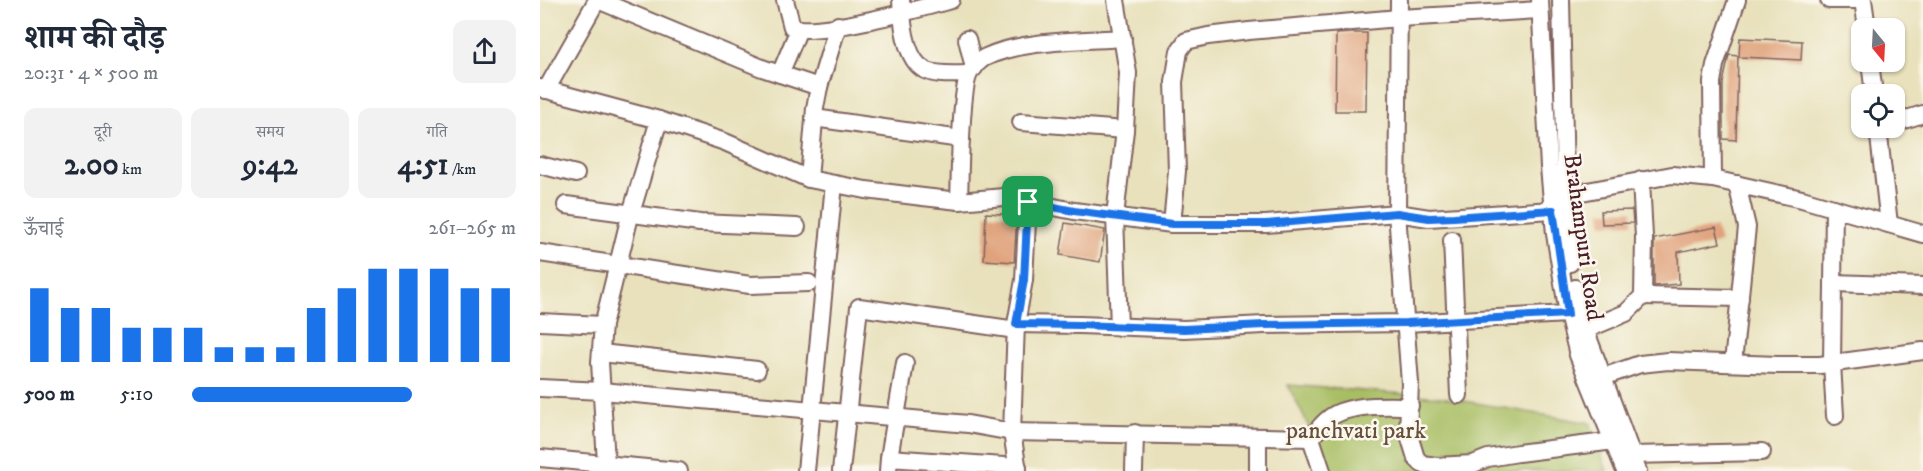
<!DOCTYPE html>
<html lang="hi">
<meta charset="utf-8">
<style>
:root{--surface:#fff;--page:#f2f2f3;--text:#1f2937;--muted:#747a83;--accent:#1a73e8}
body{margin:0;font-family:"IM FELL DW Pica","Noto Serif Devanagari",serif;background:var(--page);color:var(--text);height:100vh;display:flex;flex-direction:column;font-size:22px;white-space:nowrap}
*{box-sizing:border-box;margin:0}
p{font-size:20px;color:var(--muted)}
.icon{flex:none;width:33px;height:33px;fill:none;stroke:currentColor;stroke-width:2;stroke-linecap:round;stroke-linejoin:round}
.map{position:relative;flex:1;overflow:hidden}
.side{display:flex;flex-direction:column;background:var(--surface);width:540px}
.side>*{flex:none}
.needle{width:39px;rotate:162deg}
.fabs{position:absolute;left:1311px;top:18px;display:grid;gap:12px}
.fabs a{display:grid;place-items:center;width:54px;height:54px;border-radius:12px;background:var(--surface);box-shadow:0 2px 4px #0004;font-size:30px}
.pin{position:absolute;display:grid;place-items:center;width:51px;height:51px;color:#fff;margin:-26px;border-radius:12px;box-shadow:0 3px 9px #0006}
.round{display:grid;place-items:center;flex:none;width:63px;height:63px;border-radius:12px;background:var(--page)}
.overview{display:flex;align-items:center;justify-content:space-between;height:102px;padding:0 24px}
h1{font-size:33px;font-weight:700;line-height:45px}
.metrics{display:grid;grid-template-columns:repeat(3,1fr);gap:9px;height:102px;padding:6px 24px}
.metrics div{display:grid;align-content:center;border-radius:12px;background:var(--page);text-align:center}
.metrics b{font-size:30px;font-weight:700}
.metrics small{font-size:16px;font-weight:400}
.metrics p{font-size:16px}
.chart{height:168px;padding:12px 24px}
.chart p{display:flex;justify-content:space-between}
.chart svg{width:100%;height:108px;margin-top:6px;stroke:var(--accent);stroke-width:6}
ul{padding:0 24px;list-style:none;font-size:20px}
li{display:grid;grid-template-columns:96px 72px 1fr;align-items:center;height:45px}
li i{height:15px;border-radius:8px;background:var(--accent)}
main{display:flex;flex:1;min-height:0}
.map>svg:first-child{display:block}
.green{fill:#a8be63;stroke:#796e47;stroke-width:1.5}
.building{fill:#e0a27b}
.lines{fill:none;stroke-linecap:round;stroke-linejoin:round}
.minor-casing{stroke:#81635e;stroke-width:20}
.minor{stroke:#fff;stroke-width:16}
.route-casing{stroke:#fff;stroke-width:12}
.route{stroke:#1a73e8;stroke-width:8}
.labels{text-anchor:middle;stroke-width:5;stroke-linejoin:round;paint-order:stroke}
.street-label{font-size:24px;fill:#4a1f2b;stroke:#fbf7ec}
.park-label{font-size:24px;fill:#664f3c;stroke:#fbf7ec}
</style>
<main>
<section class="side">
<div class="overview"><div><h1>शाम की दौड़</h1><p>20:31 · 4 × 500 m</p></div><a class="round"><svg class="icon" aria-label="share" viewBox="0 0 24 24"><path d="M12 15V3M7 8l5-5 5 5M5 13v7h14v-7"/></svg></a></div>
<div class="metrics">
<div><p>दूरी</p><b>2.00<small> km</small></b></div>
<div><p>समय</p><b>9:42</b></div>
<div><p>गति</p><b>4:51<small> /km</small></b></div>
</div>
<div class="chart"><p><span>ऊँचाई</span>261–265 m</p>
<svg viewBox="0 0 160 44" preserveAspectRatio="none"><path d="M5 44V14M15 44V22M25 44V22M35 44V30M45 44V30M55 44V30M65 44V38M75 44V38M85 44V38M95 44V22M105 44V14M115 44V6M125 44V6M135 44V6M145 44V14M155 44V14"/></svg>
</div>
<ul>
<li><b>500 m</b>5:10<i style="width:68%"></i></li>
</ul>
</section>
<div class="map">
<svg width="1383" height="471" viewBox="0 0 1383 471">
<rect width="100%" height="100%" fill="#fbf7ec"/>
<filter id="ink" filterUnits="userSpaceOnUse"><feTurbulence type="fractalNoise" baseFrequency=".0167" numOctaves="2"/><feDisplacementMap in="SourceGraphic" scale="12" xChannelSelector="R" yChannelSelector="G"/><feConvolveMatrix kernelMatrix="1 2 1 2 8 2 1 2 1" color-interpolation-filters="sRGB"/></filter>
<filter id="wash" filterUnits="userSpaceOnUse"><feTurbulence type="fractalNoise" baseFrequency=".008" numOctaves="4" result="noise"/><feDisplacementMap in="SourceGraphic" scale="24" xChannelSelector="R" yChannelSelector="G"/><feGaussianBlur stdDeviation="1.35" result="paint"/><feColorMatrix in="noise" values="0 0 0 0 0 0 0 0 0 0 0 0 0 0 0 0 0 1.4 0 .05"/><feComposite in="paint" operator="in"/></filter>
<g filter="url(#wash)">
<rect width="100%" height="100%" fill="#e8e1bc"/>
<polygon class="green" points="748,385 902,397 1050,423 1067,471 791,471"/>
<g id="blocks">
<g class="building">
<polygon points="812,33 827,33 826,111 795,111 796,34"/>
<polygon points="1200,38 1262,41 1261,60 1199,57"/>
<polygon points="1189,55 1198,56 1196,140 1183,139 1183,83"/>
<polygon points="1092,210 1093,223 1062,224 1061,211"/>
<polygon points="446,213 477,215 474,262 444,260"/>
<polygon points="525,223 565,230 560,262 520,255"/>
<polygon points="1176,227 1180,243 1138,252 1139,284 1114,286 1114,239"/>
</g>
</g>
</g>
<g filter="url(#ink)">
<use href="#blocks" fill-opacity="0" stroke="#81635e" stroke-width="1.5"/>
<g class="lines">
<g class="minor-casing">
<g id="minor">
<polyline points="58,0 222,68 279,87"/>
<path d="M245,0L252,27C275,37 383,8 411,0"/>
<path d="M361,0C362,20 365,60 385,70C397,76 415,74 428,74"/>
<polyline points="576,0 588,73 585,130 575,216 579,327"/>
<polyline points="859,0 857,213 870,383 868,432 876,458 882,464 896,466 933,464 948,458 978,453 1074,441 1085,437"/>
<polyline points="1021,0 1025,181 1030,263"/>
<polyline points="1289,0 1317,0"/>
<polyline points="1323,0 1327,28"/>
<polyline points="1000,1 1009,167 1015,234 1028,314 1038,355 1085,471"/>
<polyline points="427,39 434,68"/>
<polyline points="1330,62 1334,94"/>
<polyline points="240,74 259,29"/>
<polyline points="0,88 119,120 185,142 269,179 326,190 383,197 419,201 464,197 534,211 632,224 726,224 857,213 889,218 1013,210"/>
<polyline points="6,90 57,0"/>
<polyline points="274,118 421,139"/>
<polyline points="481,122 585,130"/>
<polyline points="1354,123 1383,114"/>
<polyline points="1338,128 1349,224"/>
<polyline points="0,165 36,174"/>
<polyline points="269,179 275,108 279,87 298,25"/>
<polyline points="1173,179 1172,82 1175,65 1197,0"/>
<polyline points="1026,195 1132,175 1173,179 1262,199 1383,234"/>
<path d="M419,201C420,178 420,87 430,72C433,67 441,59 446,57C481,40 544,41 583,38"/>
<polyline points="26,205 160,223 257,227"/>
<polyline points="1294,208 1292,363 1295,416"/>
<polyline points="632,224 637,171 634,82 639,51 646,41 668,36 709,31 859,18 1000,10"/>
<polyline points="912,240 919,395"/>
<polyline points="0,253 210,285 269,283"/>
<polyline points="1293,283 1383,286"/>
<polyline points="1035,288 1042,321 1098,471"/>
<polyline points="1103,296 1200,298"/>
<polyline points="0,322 63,325"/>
<polyline points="476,324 540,325 644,329 724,325 866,323 1028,314"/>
<polyline points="1045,330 1086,313 1103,296 1104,237 1101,180"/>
<polyline points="61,353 217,370"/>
<polyline points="1193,363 1207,227 1197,184"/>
<polyline points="1063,377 1100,364 1128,361 1238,365 1280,365 1383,351"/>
<polyline points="0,388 62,391 428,424 472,432 771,438"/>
<polyline points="1092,455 1222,452"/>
<polyline points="0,458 139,471"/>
<polyline points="349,458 365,363"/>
<polyline points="66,463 60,362 63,325 89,220 119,120"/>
<polyline points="266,471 294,184"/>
<polyline points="301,471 319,307 476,330"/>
<polyline points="348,471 349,458 478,467"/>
<polyline points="478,471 472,432 476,324 484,280 488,202"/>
<polyline points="594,471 595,433"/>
<polyline points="718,471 718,437"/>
<path d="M782,471L771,438C776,432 781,425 787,420C805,403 846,406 870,406"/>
</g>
</g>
<use href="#minor" class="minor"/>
</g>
</g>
<g class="lines" filter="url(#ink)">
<g class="route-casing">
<polygon id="route" points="488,202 534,211 632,224 726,224 857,213 889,218 914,217 1013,210 1028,314 866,323 724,325 644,329 540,325 476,324 484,280"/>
</g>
<use href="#route" class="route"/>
</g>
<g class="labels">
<g class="street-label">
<text transform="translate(1044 237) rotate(82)" y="8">Brahampuri Road</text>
</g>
<g class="park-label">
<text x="816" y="438">panchvati park</text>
</g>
</g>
</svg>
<div class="fabs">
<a><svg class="needle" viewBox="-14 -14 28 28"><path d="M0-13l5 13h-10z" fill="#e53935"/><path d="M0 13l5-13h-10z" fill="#747a83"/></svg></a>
<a><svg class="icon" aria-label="locate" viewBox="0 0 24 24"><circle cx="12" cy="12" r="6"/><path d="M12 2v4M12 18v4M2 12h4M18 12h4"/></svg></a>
</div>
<div class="pin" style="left:488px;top:202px;background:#1e9e55"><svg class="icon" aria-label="arrive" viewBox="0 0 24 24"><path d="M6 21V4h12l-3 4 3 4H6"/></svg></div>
</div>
</main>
